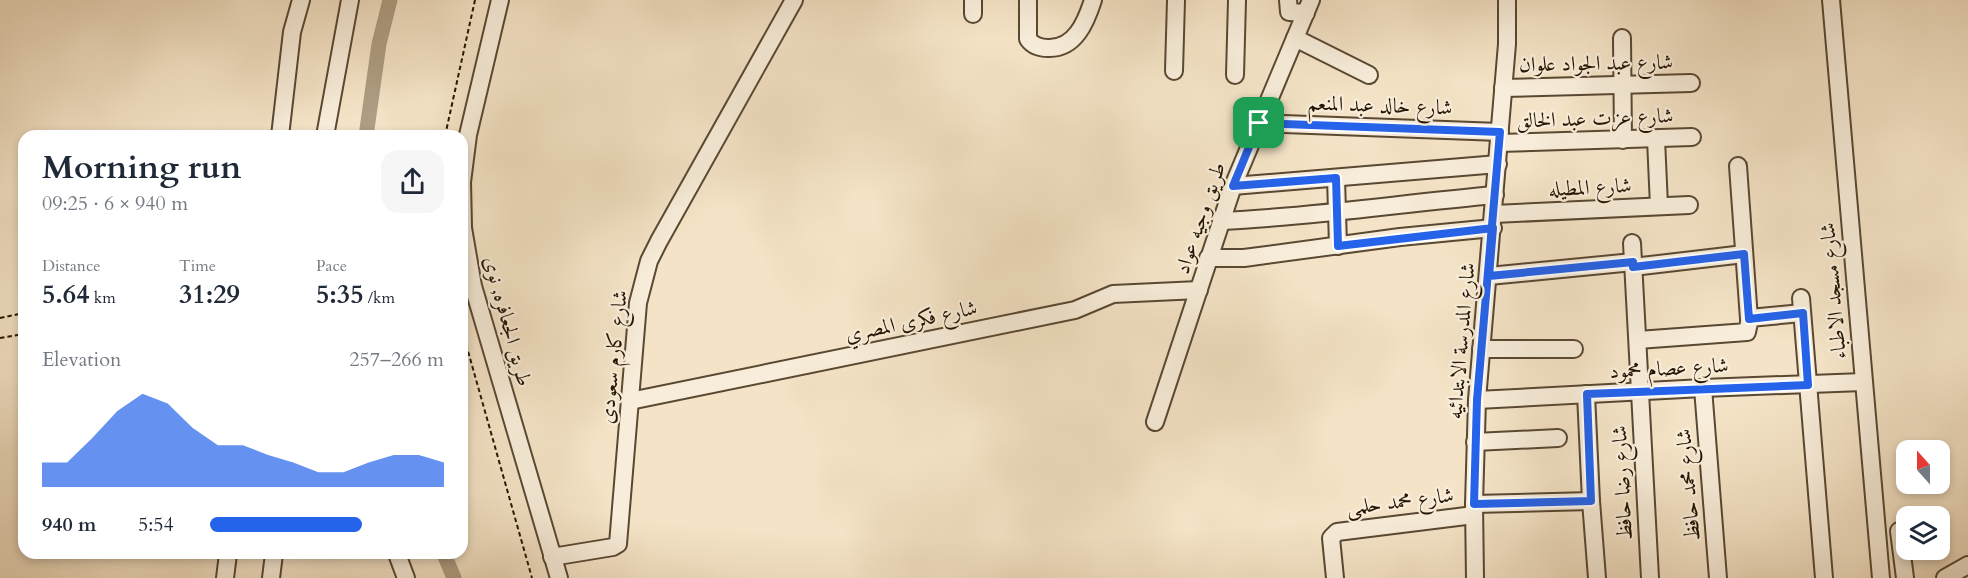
<!DOCTYPE html>
<meta charset="utf-8">
<style>
:root{--surface:#fff;--page:#f6f6f7;--text:#1f2937;--muted:#747a83;--accent:#2563eb}
body{margin:0;font-family:Cardo,Amiri,serif;background:var(--page);color:var(--text);height:100vh;display:flex;flex-direction:column;font-size:22px;white-space:nowrap}
*{box-sizing:border-box;margin:0}
p{font-size:20px;color:var(--muted)}
.icon{flex:none;width:33px;height:33px;fill:none;stroke:currentColor;stroke-width:2;stroke-linecap:round;stroke-linejoin:round}
.map{position:relative;flex:1;overflow:hidden}
.drawer{position:absolute;left:18px;top:130px;width:450px;height:429px;display:flex;flex-direction:column;background:var(--surface);border-radius:18px;box-shadow:0 3px 9px #0003}
.drawer>*{flex:none}
.needle{width:39px;rotate:339deg}
.tools{position:absolute;left:1896px;top:440px;display:grid;gap:12px}
.tools a{display:grid;place-items:center;width:54px;height:54px;border-radius:12px;background:var(--surface);box-shadow:0 3px 9px #0003;font-size:30px}
.pin{position:absolute;display:grid;place-items:center;width:51px;height:51px;color:#fff;margin:-26px;border-radius:12px;box-shadow:0 3px 9px #0006}
.round{display:grid;place-items:center;flex:none;width:63px;height:63px;border-radius:18px;background:var(--page)}
.overview{display:flex;align-items:center;justify-content:space-between;height:102px;padding:0 24px}
h1{font-size:33px;font-weight:600;line-height:45px}
.figures{display:grid;grid-template-columns:repeat(3,1fr);gap:9px;height:102px;padding:6px 24px}
.figures div{display:grid;align-content:center}
.figures b{font-size:26px;font-weight:600}
.figures small{font-size:16px;font-weight:400}
.figures p{font-size:16px}
.chart{height:168px;padding:12px 24px}
.chart p{display:flex;justify-content:space-between}
.chart svg{width:100%;height:108px;margin-top:6px;fill:var(--accent);opacity:.7}
ul{padding:0 24px;list-style:none;font-size:20px}
li{display:grid;grid-template-columns:96px 72px 1fr;align-items:center;height:45px}
li i{height:15px;border-radius:8px;background:var(--accent)}
.map>svg:first-child{display:block}
.lines{fill:none;stroke-linecap:round;stroke-linejoin:round}
.canal{stroke:#ae9d83;stroke-width:15}
.minor-casing{stroke:#594832;stroke-width:20}
.path{stroke:#251400;stroke-width:2;stroke-dasharray:4.5 3;stroke-linecap:butt}
.minor{stroke:#f8edda;stroke-width:16}
.route-casing{stroke:#fff;stroke-width:12}
.route{stroke:#2563eb;stroke-width:8}
.labels{text-anchor:middle;stroke-width:4.5;stroke-linejoin:round;paint-order:stroke}
.street-label{font-size:21px;fill:#251400;stroke:#f8edda}
</style>
<div class="map">
<svg width="1968" height="578" viewBox="0 0 1968 578">
<rect width="100%" height="100%" fill="#f4e3c6"/>
<filter id="stains"><feTurbulence type="fractalNoise" baseFrequency=".00333" numOctaves="4"/><feColorMatrix values="0 0 0 0 .2 0 0 0 0 .09 0 0 0 0 .02 0 0 0 .5 -.17"/></filter>
<radialGradient id="worn" r=".72"><stop offset=".6" stop-color="#630" stop-opacity="0"/><stop offset="1" stop-color="#630" stop-opacity=".3"/></radialGradient>
<g class="lines">
<g class="canal">
<polyline points="366,136 379,44 390,0"/>
<polyline points="444,554 454,578"/>
</g>
<g class="minor-casing">
<g id="minor">
<polyline points="500,0 468,135 462,182 463,228 473,286 559,578"/>
<path d="M1028,0V39C1033,46 1040,48 1048,48C1075,49 1086,22 1093,0"/>
<polyline points="1288,0 1289,12 1306,13"/>
<polyline points="1831,0 1881,578"/>
<polyline points="973,14 973,0"/>
<polyline points="1295,38 1369,75"/>
<polyline points="1622,38 1623,140"/>
<polyline points="1174,71 1176,0"/>
<polyline points="1235,75 1237,0"/>
<polyline points="1503,88 1691,83"/>
<polyline points="1259,123 1500,132"/>
<polyline points="280,136 292,32 301,0"/>
<polyline points="325,136 350,0"/>
<polyline points="1656,139 1659,206"/>
<polyline points="1499,143 1692,137"/>
<polyline points="1738,166 1749,319"/>
<polyline points="1336,178 1338,246"/>
<polyline points="1233,186 1498,164"/>
<polyline points="1494,214 1689,205"/>
<path d="M1221,221C1313,217 1404,203 1495,195"/>
<polyline points="1632,243 1650,578"/>
<polyline points="1208,258 1244,258 1400,237 1493,228"/>
<polyline points="1633,267 1744,254"/>
<polyline points="1489,276 1633,262"/>
<polyline points="1801,298 1824,578"/>
<polyline points="1638,340 1747,332 1750,318 1802,313"/>
<polyline points="1481,349 1574,349"/>
<polyline points="1703,388 1718,578"/>
<polyline points="1586,394 1591,501 1597,578"/>
<polyline points="1477,400 1703,388 1863,382"/>
<polyline points="630,401 1075,310 1113,294 1199,290"/>
<polyline points="1155,422 1233,186 1311,0"/>
<polyline points="1475,442 1558,438"/>
<polyline points="1474,504 1591,501"/>
<polyline points="1899,531 1905,578"/>
<polyline points="397,554 406,578"/>
<polyline points="552,557 613,547 618,544 638,303 649,261 659,241 794,0"/>
<polyline points="225,578 228,554"/>
<polyline points="271,578 274,554"/>
<polyline points="1335,578 1331,538 1337,532 1474,515"/>
<polyline points="1475,578 1474,504 1477,400 1507,44 1507,0"/>
<polyline points="1945,578 1968,565"/>
</g>
</g>
<g class="path">
<polyline points="445,136 475,0"/>
<polyline points="0,318 24,313"/>
<polyline points="462,330 532,578"/>
<polyline points="0,338 24,334"/>
</g>
<use href="#minor" class="minor"/>
</g>
<g class="lines">
<g class="route-casing">
<polyline id="route" points="1259,123 1500,132 1477,400 1474,504 1591,501 1587,394 1808,385 1803,313 1749,319 1744,254 1633,267 1633,262 1489,276 1493,228 1338,246 1336,178 1233,186 1259,123"/>
</g>
<use href="#route" class="route"/>
</g>
<g class="labels">
<g class="street-label">
<text transform="translate(1596 63) rotate(-1)" y="7">شارع عبد الجواد علوان</text>
<text transform="translate(1380 105) rotate(2)" y="7">شارع خالد عبد المنعم</text>
<text transform="translate(1595 118) rotate(-2)" y="7">شارع عزت عبد الخالق</text>
<text transform="translate(1590 187) rotate(-3)" y="7">شارع المطيله</text>
<text transform="translate(1200 218) rotate(-71)" y="7">طريق وجيه عواد</text>
<text transform="translate(1833 291) rotate(-95)" y="7">شارع مسجد الاطباء</text>
<text transform="translate(508 321) rotate(75)" y="7">طريق الجعافره, نوى</text>
<text transform="translate(911 321) rotate(-12)" y="7">شارع فكرى المصري</text>
<text transform="translate(1461 341) rotate(-85)" y="7">شارع المدرسة الابتدائيه</text>
<text transform="translate(613 357) rotate(-84)" y="7">شارع كارم سعودى</text>
<text transform="translate(1669 368) rotate(-3)" y="7">شارع عصام محمود</text>
<text transform="translate(1622 483) rotate(-93)" y="7">شارع رضا حافظ</text>
<text transform="translate(1688 485) rotate(-95)" y="7">شارع محمد حافظ</text>
<text transform="translate(1400 501) rotate(-7)" y="7">شارع محمد حلمى</text>
</g>
</g>
<rect width="100%" height="100%" filter="url(#stains)"/>
<rect width="100%" height="100%" fill="url(#worn)"/>
</svg>
<div class="tools">
<a><svg class="needle" viewBox="-14 -14 28 28"><path d="M0-13l5 13h-10z" fill="#e53935"/><path d="M0 13l5-13h-10z" fill="#747a83"/></svg></a>
<a><svg class="icon" aria-label="layers" viewBox="0 0 24 24"><path d="M12 4l9 5-9 5-9-5zM3 14l9 5 9-5"/></svg></a>
</div>
<div class="pin" style="left:1259px;top:123px;background:#1e9e55"><svg class="icon" aria-label="arrive" viewBox="0 0 24 24"><path d="M6 21V4h12l-3 4 3 4H6"/></svg></div>
<section class="drawer">
<div class="overview"><div><h1>Morning run</h1><p>09:25 · 6 × 940 m</p></div><a class="round"><svg class="icon" aria-label="share" viewBox="0 0 24 24"><path d="M12 15V3M7 8l5-5 5 5M5 13v7h14v-7"/></svg></a></div>
<div class="figures">
<div><p>Distance</p><b>5.64<small> km</small></b></div>
<div><p>Time</p><b>31:29</b></div>
<div><p>Pace</p><b>5:35<small> /km</small></b></div>
</div>
<div class="chart"><p><span>Elevation</span>257–266 m</p>
<svg viewBox="0 0 160 44" preserveAspectRatio="none"><path d="M0 44V34L10 34L20 24L30 13L40 6L50 10L60 20L70 27L80 27L90 31L100 34L110 38L120 38L130 34L140 31L150 31L160 34V44z"/></svg>
</div>
<ul>
<li><b>940 m</b>5:54<i style="width:65%"></i></li>
</ul>
</section>
</div>
